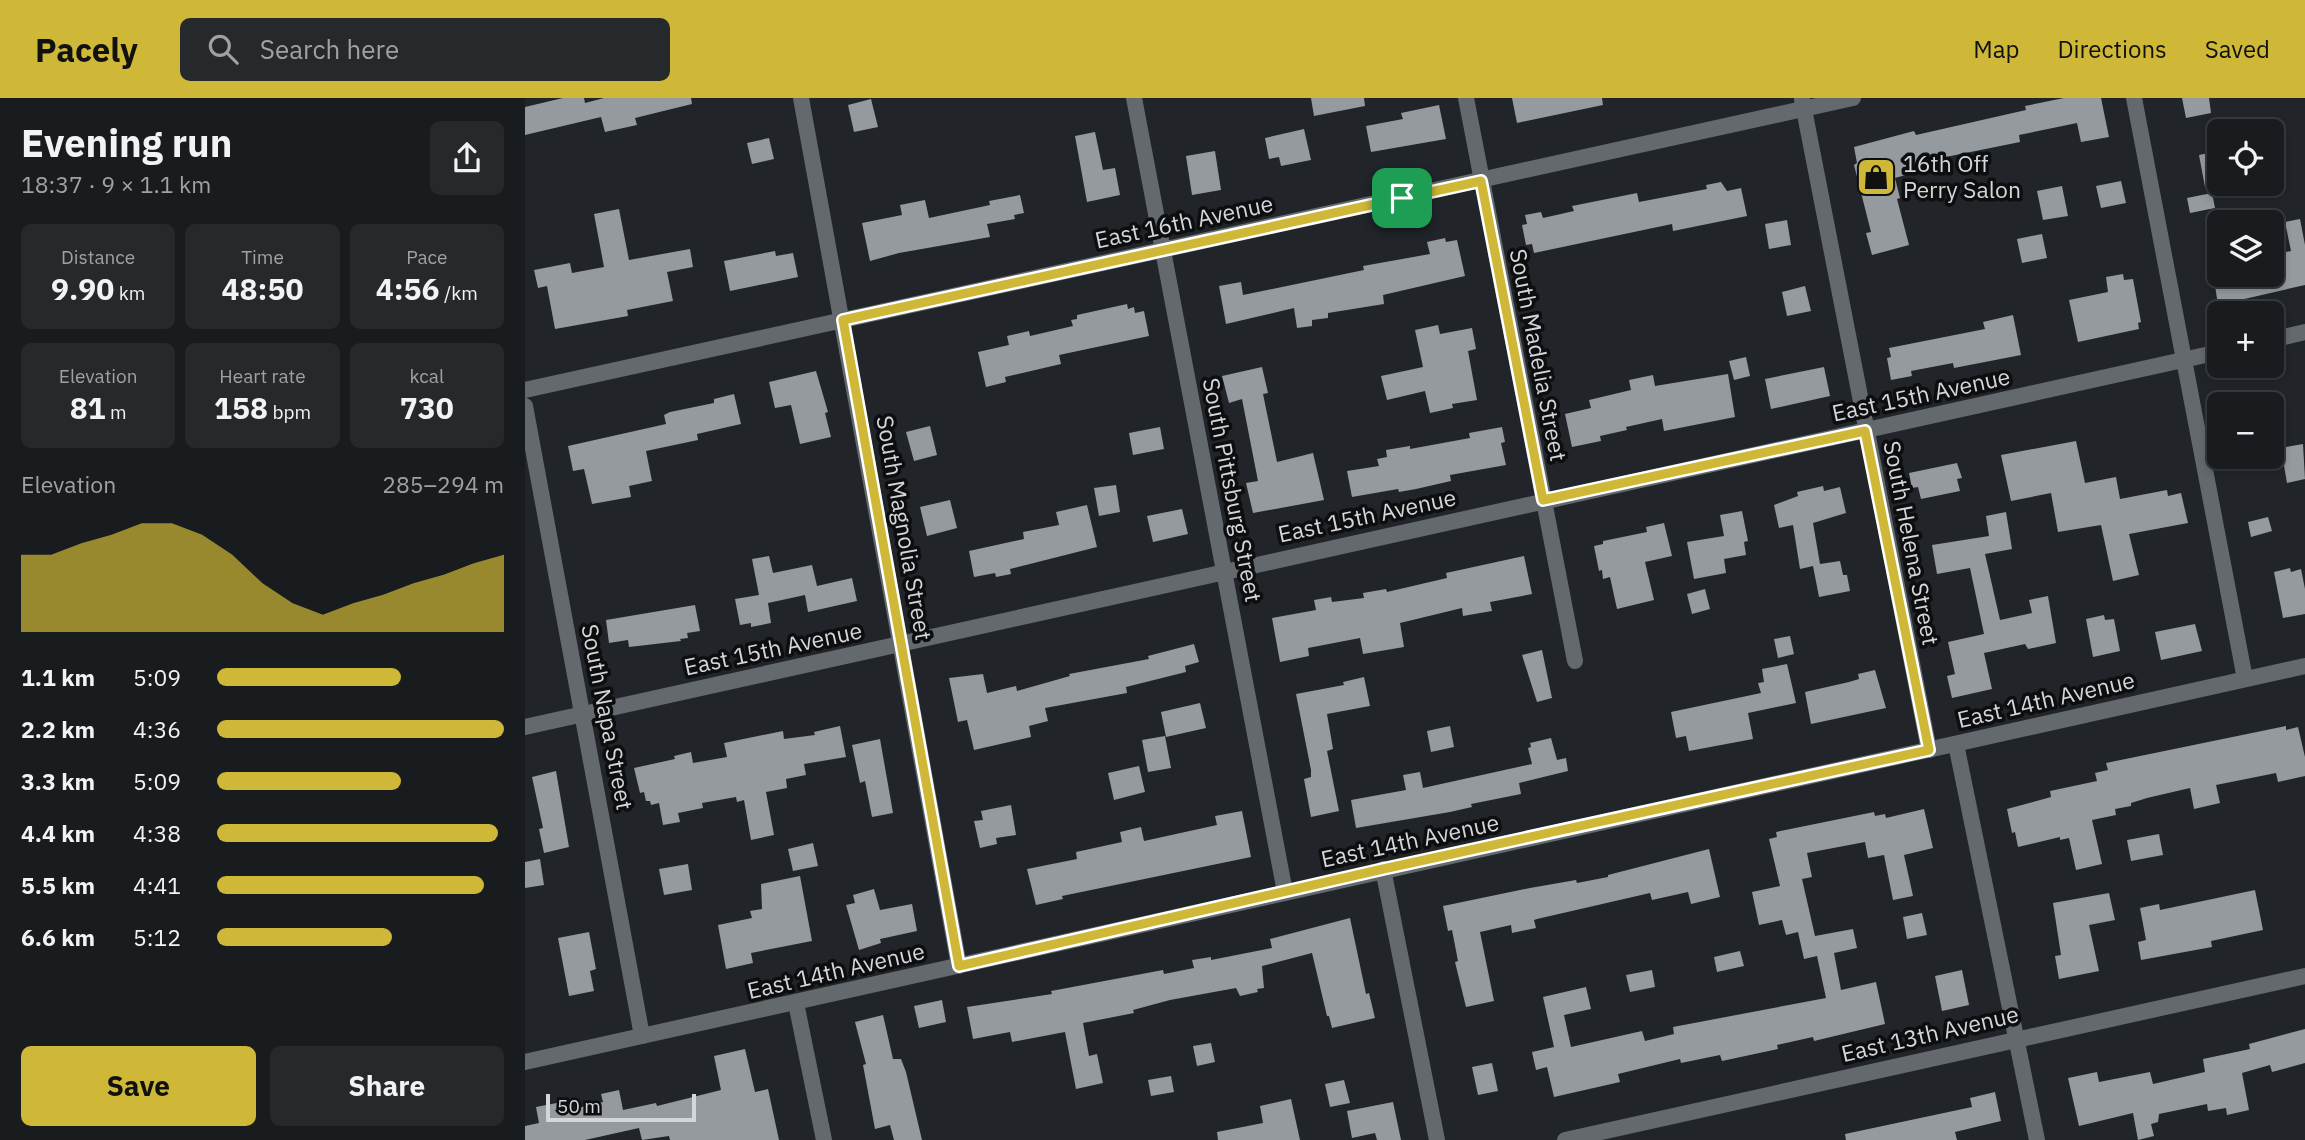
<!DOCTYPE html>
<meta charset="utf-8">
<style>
:root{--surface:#191c1f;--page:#26292c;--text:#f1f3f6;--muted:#9fa1a4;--line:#373a3d;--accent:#cfb837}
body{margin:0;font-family:"IBM Plex Sans",sans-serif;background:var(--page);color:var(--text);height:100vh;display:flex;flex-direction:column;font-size:26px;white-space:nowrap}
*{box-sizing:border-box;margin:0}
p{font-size:23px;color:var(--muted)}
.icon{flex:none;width:38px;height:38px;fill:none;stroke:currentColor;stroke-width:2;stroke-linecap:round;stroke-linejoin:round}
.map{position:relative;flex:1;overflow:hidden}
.side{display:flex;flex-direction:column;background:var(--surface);width:525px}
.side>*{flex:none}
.buttons{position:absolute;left:1682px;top:21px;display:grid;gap:14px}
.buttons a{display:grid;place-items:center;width:77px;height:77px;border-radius:10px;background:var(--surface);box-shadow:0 4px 10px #0003,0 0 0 2px var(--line);font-size:35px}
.scale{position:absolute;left:21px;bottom:18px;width:150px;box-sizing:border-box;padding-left:7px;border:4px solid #d4d6d9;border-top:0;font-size:19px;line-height:24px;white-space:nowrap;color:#d4d6d9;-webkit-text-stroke:5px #0c0e10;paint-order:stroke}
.pin{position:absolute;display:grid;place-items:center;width:60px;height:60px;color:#fff;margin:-30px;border-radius:14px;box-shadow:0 4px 10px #0006}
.round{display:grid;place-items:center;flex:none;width:74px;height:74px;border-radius:10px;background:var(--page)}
.head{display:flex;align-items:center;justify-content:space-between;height:119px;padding:0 21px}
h1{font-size:38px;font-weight:800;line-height:52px}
.figures{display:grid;grid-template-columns:repeat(3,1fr);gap:10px;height:119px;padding:7px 21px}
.figures div{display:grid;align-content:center;border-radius:10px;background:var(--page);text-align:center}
.figures b{font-size:30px;font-weight:800}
.figures small{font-size:19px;font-weight:400}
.figures p{font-size:19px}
.chart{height:196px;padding:14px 21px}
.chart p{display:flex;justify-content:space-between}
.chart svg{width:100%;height:126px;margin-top:7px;fill:var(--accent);opacity:.7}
.cta{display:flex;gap:14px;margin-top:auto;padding:14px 21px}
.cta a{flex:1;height:80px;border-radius:10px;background:var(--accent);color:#111;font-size:28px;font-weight:800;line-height:80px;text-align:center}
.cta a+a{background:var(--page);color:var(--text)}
ul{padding:0 21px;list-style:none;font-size:23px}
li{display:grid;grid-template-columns:112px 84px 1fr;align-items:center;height:52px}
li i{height:18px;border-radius:9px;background:var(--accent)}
header{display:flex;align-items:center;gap:42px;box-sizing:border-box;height:98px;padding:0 35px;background:var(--accent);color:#111}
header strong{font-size:33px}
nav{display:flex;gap:38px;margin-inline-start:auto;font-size:24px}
.search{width:490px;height:63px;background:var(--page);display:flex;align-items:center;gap:18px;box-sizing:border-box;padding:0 24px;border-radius:10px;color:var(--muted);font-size:26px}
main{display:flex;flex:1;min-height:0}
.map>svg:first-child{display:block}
.building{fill:#959a9f}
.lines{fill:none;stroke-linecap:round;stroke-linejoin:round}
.minor{stroke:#64696d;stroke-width:16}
.route-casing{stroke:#fff;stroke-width:14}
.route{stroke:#cfb837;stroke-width:9}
.labels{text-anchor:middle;stroke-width:7;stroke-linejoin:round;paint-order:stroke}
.poi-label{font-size:23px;fill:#d4d6d9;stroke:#0c0e10;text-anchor:start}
.street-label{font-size:23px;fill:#d4d6d9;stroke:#0c0e10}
</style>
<header>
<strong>Pacely</strong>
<div class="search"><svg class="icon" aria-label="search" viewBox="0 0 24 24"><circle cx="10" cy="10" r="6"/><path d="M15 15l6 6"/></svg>Search here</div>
<nav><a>Map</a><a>Directions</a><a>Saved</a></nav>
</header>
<main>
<section class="side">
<div class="head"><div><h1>Evening run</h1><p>18:37 · 9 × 1.1 km</p></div><a class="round"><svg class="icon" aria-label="share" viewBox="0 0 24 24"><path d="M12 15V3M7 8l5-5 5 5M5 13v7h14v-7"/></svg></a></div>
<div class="figures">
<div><p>Distance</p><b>9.90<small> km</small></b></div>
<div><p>Time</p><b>48:50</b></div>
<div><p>Pace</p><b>4:56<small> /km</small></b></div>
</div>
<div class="figures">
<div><p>Elevation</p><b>81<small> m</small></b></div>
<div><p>Heart rate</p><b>158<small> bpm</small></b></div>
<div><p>kcal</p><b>730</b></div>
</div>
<div class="chart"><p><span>Elevation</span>285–294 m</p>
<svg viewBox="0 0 160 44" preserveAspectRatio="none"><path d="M0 44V17L10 17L20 13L30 10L40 6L50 6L60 10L70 17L80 27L90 34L100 38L110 34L120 31L130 27L140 24L150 20L160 17V44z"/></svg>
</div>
<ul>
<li><b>1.1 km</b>5:09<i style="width:64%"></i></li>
<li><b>2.2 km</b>4:36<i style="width:100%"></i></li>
<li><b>3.3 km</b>5:09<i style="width:64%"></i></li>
<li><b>4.4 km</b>4:38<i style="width:98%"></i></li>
<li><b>5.5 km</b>4:41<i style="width:93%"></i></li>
<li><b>6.6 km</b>5:12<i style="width:61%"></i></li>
</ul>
<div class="cta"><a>Save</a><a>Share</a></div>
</section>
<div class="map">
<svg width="1780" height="1042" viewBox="0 0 1780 1042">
<rect width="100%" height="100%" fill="#212529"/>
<g class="building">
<polygon points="38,0 59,0 60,5 79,0 166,0 167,6 110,20 112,27 80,34 76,19 0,37 0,9"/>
<polygon points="786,0 839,0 840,8 789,18"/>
<polygon points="987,0 1077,0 1078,7 992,25"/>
<polygon points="1539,0 1576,0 1584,39 1556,44 1552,25 1494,37 1495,44 1406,62 1396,66 1398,72 1370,80 1375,100 1372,101 1384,147 1347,157 1341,135 1346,134 1329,67 1332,65 1329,49 1389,33 1391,37 1501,12 1500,8"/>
<polygon points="1657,0 1684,0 1686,15 1661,20"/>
<polygon points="346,1 353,29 329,34 323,7"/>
<polygon points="914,7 921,41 846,54 841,28 878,21 876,15"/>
<polygon points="779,31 786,62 756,68 754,59 744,61 740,40"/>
<polygon points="570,34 578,72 590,70 595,97 562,104 550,38"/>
<polygon points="244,40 249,61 227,66 222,45"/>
<polygon points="690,53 696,92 667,97 661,58"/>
<polygon points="1694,53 1694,86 1680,89 1674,57"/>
<polygon points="1596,83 1601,105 1576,110 1571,88"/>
<polygon points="1196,84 1202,93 1216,90 1222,118 1148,133 1147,126 1009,155 1007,146 1001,147 997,127 1002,126 1000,117 1016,114 1018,120 1049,113 1047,108 1112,95 1114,104 1182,91 1181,87"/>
<polygon points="1537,88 1543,118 1518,122 1512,93"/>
<polygon points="1687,95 1690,110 1665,115 1662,100"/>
<polygon points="495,97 499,115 489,117 490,121 462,126 465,139 374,155 345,163 337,125 377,117 375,107 400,102 404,120 465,107 464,103"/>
<polygon points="94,111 104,162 165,151 168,169 142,174 148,203 102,212 103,218 30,231 22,188 13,190 9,172 45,165 47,175 79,169 69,116"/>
<polygon points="1775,121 1780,147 1780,187 1693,207 1689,181 1714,177 1746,177 1746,157 1766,153 1760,124"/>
<polygon points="1262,122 1266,147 1244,151 1240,126"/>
<polygon points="1517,136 1522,160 1497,165 1492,141"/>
<polygon points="920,140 921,144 932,142 940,178 858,197 859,206 803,215 803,220 787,222 787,228 772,230 769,210 701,226 694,188 716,184 718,197 839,172 838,168 905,156 902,144"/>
<polygon points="250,153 251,158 268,155 273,179 205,193 199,163"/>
<polygon points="1598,176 1599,182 1608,181 1616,224 1613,225 1614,231 1553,244 1544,202 1583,194 1581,179"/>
<polygon points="1280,188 1286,213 1262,218 1257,194"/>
<polygon points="602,206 603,211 609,209 610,215 619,213 624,238 534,257 536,266 480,279 481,284 461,289 453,254 484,247 482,238 504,233 505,238 548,228 546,222 552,221 552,217"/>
<polygon points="1488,217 1496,257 1429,270 1428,265 1386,273 1387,278 1366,282 1362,260 1366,259 1364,250 1460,231 1458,224"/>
<polygon points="913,227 915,236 947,230 951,251 943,253 952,302 927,306 928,310 905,315 900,293 862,302 856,278 898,269 890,232"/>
<polygon points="1221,259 1225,278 1209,282 1204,263"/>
<polygon points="737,269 743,295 738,296 752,364 788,355 799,402 728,415 721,385 733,383 717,301 704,305 697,278"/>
<polygon points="1299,269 1305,298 1246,311 1240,281"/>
<polygon points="291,273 303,314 300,315 306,339 275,346 266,307 250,310 244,284"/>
<polygon points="1203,276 1210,319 1139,333 1137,321 1101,329 1102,332 1075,338 1076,343 1047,349 1040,316 1066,310 1064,302 1106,292 1104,282 1128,277 1130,288"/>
<polygon points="209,296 216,326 172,336 173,342 121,353 127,383 104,388 106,399 67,406 59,371 48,373 43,348 141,326 139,317 145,314 189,305 189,301"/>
<polygon points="405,328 412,357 389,363 381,334"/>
<polygon points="635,329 639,351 608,357 604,335"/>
<polygon points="977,329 980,344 976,345 981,367 925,377 926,383 891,391 874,394 873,391 827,399 822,373 854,368 852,361 862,359 861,352 885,348 885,351 945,340 944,335"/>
<polygon points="1551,343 1560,385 1591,379 1595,401 1642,392 1643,398 1656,395 1663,425 1604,436 1614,477 1588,483 1576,427 1533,434 1526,395 1486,403 1476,357"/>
<polygon points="1778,346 1780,381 1762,385 1756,350"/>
<polygon points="1432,365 1437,380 1432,381 1435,393 1396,401 1393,389 1387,390 1384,375"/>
<polygon points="591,387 595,414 574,418 569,390"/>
<polygon points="1298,388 1299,393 1315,389 1321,415 1288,425 1295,466 1315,463 1318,477 1322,477 1325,493 1294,499 1288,468 1275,471 1268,427 1254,430 1249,407 1273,398 1272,394"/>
<polygon points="425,402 432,430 402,438 395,409"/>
<polygon points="562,407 572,449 485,471 486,476 471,479 470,475 449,479 444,453 499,441 498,434 534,427 531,414"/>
<polygon points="657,411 663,436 628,444 622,418"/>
<polygon points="1217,413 1223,443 1219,444 1221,457 1199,461 1201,475 1169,481 1162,444 1199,438 1195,417"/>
<polygon points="1481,414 1487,451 1460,456 1475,522 1507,515 1504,502 1523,498 1531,545 1503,551 1500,546 1459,555 1467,591 1427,600 1422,578 1430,576 1423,544 1459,536 1445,470 1412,476 1407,447 1464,438 1461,418"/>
<polygon points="1743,419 1747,433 1726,439 1723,424"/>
<polygon points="1139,425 1147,458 1120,464 1129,502 1092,511 1085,479 1078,481 1077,472 1074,473 1069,448 1078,446 1078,443 1122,434 1121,429"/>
<polygon points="244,458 248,475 287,467 292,488 327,480 332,503 283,514 280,497 243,505 246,525 226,529 226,525 215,527 210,501 234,497 227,461"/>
<polygon points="999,458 1007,496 965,504 967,513 938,518 937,510 875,525 879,549 838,556 835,540 783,550 784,558 755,564 747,520 791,512 789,502 806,499 807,504 839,500 838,495 861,491 862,494 922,480 921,475"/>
<polygon points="1765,470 1766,474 1776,471 1780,491 1780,516 1758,520 1749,474"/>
<polygon points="1180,491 1185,511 1167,516 1162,496"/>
<polygon points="170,507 175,533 162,535 163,540 155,541 156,543 104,549 103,542 84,545 81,522"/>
<polygon points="1579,517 1580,522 1589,521 1595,553 1568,559 1561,521"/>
<polygon points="1670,526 1677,553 1636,562 1630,534"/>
<polygon points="1265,538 1269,556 1253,560 1249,541"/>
<polygon points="669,546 674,564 660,568 661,574 601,589 602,595 520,610 523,623 504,628 506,639 449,652 442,622 433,624 424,580 458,576 462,595 491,588 492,593 545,578 544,576 624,561 623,558"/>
<polygon points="1017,552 1027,600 1012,604 997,557"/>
<polygon points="1262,566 1271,605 1223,615 1228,641 1164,653 1161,638 1151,640 1146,614 1236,595 1233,585 1239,584 1237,571"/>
<polygon points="1350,572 1361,610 1286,626 1280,594 1324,584 1334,581 1333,576"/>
<polygon points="839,579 845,608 802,616 808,651 802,653 814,713 786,719 779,681 786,679 786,672 771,596 819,587 818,584"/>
<polygon points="675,605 681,630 641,639 636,614"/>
<polygon points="315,628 321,659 279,666 281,677 261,681 262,690 241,694 249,737 226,742 219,702 212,704 211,699 177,705 178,710 153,715 155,724 138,727 134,705 126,707 125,703 121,703 119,694 115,695 109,670 150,661 149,658 166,654 168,665 202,659 199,645 258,633 259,641 290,637 289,634"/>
<polygon points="925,628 929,649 906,654 902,633"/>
<polygon points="1761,628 1761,632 1773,629 1780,659 1780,678 1753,684 1751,675 1691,687 1695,705 1669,711 1665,690 1622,700 1606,705 1606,708 1590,711 1591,717 1567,722 1577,766 1551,772 1544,740 1535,742 1535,739 1493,749 1490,734 1487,735 1482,711 1526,699 1525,693 1572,683 1570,675 1583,672 1581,665"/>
<polygon points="640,638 646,670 623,674 617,642"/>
<polygon points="1026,640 1032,662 1041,660 1043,673 994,685 996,696 946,706 947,709 925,714 831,730 826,702 881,692 878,677 895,674 898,690 1007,666 1003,650 1006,649 1005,645"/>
<polygon points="355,641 368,715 347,719 340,683 335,685 327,647"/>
<polygon points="614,668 620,694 589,702 583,675"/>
<polygon points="31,673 44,749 19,755 14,731 18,730 7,679"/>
<polygon points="486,707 491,737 471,740 472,746 455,750 449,723 458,722 456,713"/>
<polygon points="1399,711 1408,750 1379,757 1388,798 1368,802 1359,757 1343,760 1340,744 1282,755 1287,779 1277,781 1290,838 1328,831 1332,850 1309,855 1316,892 1351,884 1360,926 1289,943 1288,939 1252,947 1253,951 1197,963 1195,957 1156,965 1155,961 1093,976 1095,984 1029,999 1022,969 1011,972 1007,954 1029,949 1018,899 1061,889 1066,911 1039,917 1046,949 1117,933 1120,943 1149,936 1148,929 1301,900 1292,858 1279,861 1273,834 1261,837 1257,822 1234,827 1227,794 1255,788 1244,741 1252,739 1251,734 1349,714 1350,718 1360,716 1361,720"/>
<polygon points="717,713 726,759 537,798 538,801 511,807 502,771 552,761 551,754 597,744 595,734 616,729 619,743 692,727 690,718"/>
<polygon points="1634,736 1638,757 1606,763 1602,742"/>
<polygon points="288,745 293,768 268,773 263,751"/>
<polygon points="1184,751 1195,799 1166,806 1163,794 1127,802 1125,795 1012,821 1009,822 1011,830 987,835 986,827 955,834 969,903 941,909 930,864 933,863 927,832 923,833 918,808 1005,790 1051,782 1052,785 1083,779 1083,777"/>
<polygon points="15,761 19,787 0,790 0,764"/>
<polygon points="163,766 167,792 139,797 134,771"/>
<polygon points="275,778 287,843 226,855 228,865 201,871 193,827 227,820 225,813 237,811 236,786"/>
<polygon points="349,791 355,812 387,806 392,833 355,841 356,845 334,852 321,807 330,805 328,797"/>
<polygon points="1730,792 1738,832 1686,843 1687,849 1616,862 1613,844 1621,842 1615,810 1634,806 1635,812"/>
<polygon points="1584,795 1590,822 1564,827 1574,873 1534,881 1530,858 1536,857 1528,805"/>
<polygon points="1397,815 1402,837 1382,841 1378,819"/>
<polygon points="825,820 841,896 844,895 850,920 807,930 804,918 802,918 787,855 737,868 739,890 732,891 733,894 715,898 711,890 645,902 608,912 609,915 558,925 564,958 572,956 578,985 551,991 540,934 487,944 485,934 448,941 442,909 527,896 526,893 638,872 639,876 669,870 667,862 686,859 686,862 747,850 745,841"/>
<polygon points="64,834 71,871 65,873 69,893 44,898 33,840"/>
<polygon points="1215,853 1219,868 1192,874 1189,859"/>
<polygon points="1127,872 1130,889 1105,894 1101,877"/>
<polygon points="1437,872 1444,907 1417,913 1410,878"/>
<polygon points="417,902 421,924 394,930 389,908"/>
<polygon points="358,917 368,961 376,961 381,974 397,1042 369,1042 365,1027 350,1031 338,967 341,966 330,924"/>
<polygon points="1780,931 1780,965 1747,974 1745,967 1717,975 1724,1012 1702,1017 1701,1010 1683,1013 1682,1006 1634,1016 1633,1024 1626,1026 1629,1038 1613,1042 1608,1015 1554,1028 1543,980 1572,974 1574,984 1625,974 1628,986 1680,974 1678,961 1725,951 1724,946"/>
<polygon points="686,945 690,964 672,968 668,948"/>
<polygon points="220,951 230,994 243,991 254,1042 145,1042 144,1038 117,1042 114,1030 60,1042 0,1042 0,1028 14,1025 11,1009 42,1003 44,1012 78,1004 76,996 94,992 98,1012 131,1005 132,1008 196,992 189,958"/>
<polygon points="967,965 973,993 953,997 947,969"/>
<polygon points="646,978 649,994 626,998 623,982"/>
<polygon points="819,982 825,1005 805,1009 800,986"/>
<polygon points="1470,994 1476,1023 1430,1034 1432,1042 1321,1042 1320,1036 1447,1009 1445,1000"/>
<polygon points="766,1001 775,1042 693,1042 692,1034 738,1025 735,1008"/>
<polygon points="868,1004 876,1042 852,1042 850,1035 827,1040 822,1013"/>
</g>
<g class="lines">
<g class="minor">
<polyline points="276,0 434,868"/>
<polyline points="609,0 760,794"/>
<polyline points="941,0 1050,563"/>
<polyline points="1609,0 1720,581"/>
<polyline points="1277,1 1404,652"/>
<polyline points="1746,242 1780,234"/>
<polyline points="0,292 1328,0"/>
<polyline points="0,308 117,938"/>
<polyline points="0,629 1694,254"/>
<polyline points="1431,646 1512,1042"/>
<polyline points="858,771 912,1042"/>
<polyline points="271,905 299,1042"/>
<polyline points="0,964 1780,568"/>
<polyline points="1040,1042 1780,878"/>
</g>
</g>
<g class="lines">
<g class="route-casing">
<polygon id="route" points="956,83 1018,402 1340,333 1404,652 858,771 434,868 318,222"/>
</g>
<use href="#route" class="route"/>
</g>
<defs>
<g id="shop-square" transform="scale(2.0125)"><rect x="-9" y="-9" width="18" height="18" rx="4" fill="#cfb837" stroke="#0c0e10"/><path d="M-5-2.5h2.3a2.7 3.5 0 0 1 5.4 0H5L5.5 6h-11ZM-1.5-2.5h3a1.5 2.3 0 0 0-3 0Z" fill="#111"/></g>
</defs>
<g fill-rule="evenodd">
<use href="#shop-square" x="1351" y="79"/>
</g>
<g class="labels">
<g class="poi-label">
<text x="1378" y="74">16th Off<tspan x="1378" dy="26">Perry Salon</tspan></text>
</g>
<g class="street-label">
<text transform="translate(659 124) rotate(-12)" y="8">East 16th Avenue</text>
<text transform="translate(1013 257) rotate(79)" y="8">South Madelia Street</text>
<text transform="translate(1396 297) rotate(-12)" y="8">East 15th Avenue</text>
<text transform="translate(707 392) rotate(79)" y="8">South Pittsburg Street</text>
<text transform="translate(842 418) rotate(-12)" y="8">East 15th Avenue</text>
<text transform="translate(379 430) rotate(80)" y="8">South Magnolia Street</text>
<text transform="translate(1386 445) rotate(79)" y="8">South Helena Street</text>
<text transform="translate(248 551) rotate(-12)" y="8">East 15th Avenue</text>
<text transform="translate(1521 602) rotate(-13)" y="8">East 14th Avenue</text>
<text transform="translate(82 619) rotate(79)" y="8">South Napa Street</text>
<text transform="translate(885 743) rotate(-12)" y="8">East 14th Avenue</text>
<text transform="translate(311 873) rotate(-13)" y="8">East 14th Avenue</text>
<text transform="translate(1405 936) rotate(-13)" y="8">East 13th Avenue</text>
</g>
</g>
</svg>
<div class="buttons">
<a><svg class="icon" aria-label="locate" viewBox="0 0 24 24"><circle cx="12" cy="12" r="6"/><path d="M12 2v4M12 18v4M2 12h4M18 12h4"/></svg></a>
<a><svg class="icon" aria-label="layers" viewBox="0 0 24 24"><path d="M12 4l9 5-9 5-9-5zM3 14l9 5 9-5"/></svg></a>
<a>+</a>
<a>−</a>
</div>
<div class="scale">50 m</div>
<div class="pin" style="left:877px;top:100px;background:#1e9e55"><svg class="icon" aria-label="arrive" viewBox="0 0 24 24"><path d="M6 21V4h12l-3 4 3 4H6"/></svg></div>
</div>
</main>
